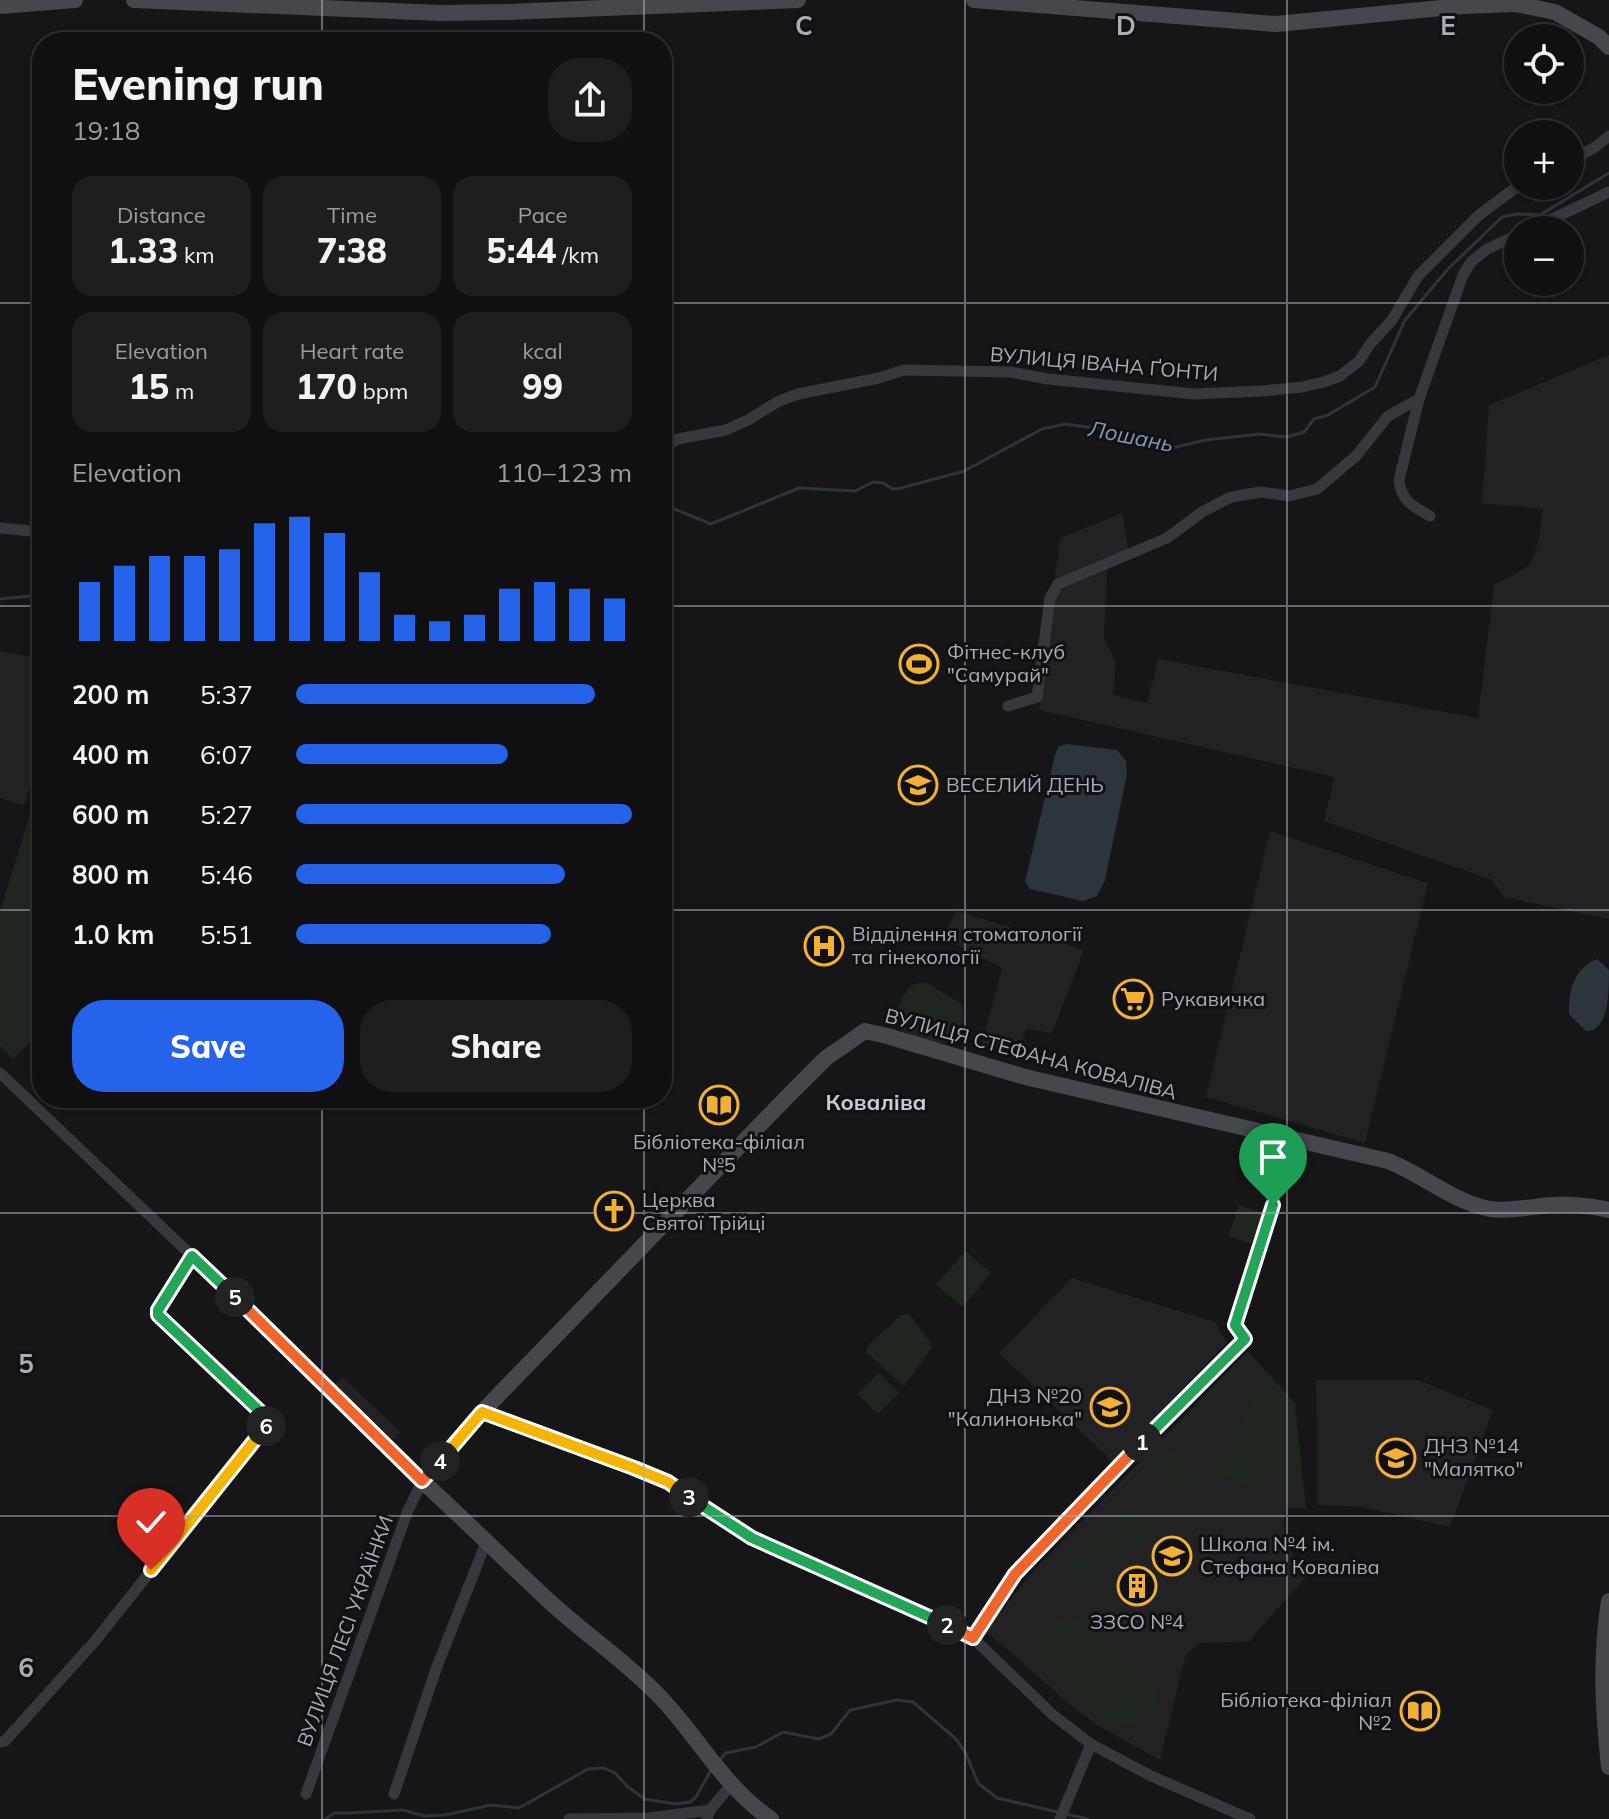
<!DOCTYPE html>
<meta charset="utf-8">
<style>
:root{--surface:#101012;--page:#1e1e20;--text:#f1f3f6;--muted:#9c9d9f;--line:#303032;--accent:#2563eb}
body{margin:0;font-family:Mulish,sans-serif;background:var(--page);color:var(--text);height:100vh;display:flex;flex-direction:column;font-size:30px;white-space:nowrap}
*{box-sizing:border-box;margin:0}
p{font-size:26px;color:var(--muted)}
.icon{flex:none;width:44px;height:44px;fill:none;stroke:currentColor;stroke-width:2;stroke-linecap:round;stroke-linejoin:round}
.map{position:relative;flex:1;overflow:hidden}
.details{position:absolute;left:32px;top:32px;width:640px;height:1076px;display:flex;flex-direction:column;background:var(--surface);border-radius:32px;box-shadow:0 2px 6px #0004,0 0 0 2px var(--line)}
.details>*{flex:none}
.fabs{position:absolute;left:1504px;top:24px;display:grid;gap:16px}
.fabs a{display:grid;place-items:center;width:80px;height:80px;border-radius:50%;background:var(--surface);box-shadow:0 2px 6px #0004,0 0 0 2px var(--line);font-size:40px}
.pin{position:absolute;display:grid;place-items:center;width:68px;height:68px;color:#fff;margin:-82px -34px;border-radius:50% 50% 50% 0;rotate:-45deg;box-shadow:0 0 8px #0007}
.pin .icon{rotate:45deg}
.km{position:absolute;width:40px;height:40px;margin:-20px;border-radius:50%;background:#222;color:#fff;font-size:22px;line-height:40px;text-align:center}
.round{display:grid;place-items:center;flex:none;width:84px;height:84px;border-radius:32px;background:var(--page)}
.head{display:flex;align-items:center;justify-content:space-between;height:136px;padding:0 40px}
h1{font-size:44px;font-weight:800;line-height:60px}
.metrics{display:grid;grid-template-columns:repeat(3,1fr);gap:12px;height:136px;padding:8px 40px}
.metrics div{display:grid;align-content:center;border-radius:20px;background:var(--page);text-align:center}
.metrics b{font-size:34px;font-weight:800}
.metrics small{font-size:22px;font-weight:400}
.metrics p{font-size:22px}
.chart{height:224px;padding:16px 40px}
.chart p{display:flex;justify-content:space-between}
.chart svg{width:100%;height:144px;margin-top:8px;stroke:var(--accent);stroke-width:6}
.action{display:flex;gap:16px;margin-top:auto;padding:16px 40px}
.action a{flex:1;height:92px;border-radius:32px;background:var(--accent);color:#fff;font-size:32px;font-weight:800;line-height:92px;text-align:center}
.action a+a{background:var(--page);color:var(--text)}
ul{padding:0 40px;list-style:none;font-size:26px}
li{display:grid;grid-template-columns:128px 96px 1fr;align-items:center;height:60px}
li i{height:20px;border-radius:10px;background:var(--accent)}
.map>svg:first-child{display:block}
.built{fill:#222225}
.green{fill:#1e261f}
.water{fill:#2c353c}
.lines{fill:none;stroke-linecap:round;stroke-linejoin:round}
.stream{stroke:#2c353c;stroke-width:3}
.street{stroke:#37383d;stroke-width:11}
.secondary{stroke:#45474d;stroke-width:16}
.split-1-casing{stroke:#fff;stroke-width:16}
.split-2-casing{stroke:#fff;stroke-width:16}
.split-3-casing{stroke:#fff;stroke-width:16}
.split-4-casing{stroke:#fff;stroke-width:16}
.split-5-casing{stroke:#fff;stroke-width:16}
.split-6-casing{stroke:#fff;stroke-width:16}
.split-7-casing{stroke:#fff;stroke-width:16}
.split-1{stroke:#22a559;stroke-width:10}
.split-2{stroke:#f0652b;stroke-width:10}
.split-3{stroke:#22a559;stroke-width:10}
.split-4{stroke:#f5b400;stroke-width:10}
.split-5{stroke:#f0652b;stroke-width:10}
.split-6{stroke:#22a559;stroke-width:10}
.split-7{stroke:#f5b400;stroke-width:10}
.grid{fill:none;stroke:#a8adb8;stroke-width:2;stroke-opacity:0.55}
.labels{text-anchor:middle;stroke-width:6;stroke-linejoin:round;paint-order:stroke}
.street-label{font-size:20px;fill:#a8adb8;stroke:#111113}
.poi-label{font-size:20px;fill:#a8adb8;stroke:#111113;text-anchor:start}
.water-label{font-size:22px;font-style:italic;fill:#7f9bb3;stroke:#111113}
.neighbourhood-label{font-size:22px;font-weight:bold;fill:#c9ccd4;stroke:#111113}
.grid-label{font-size:26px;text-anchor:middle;font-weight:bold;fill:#a8adb8;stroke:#111113;stroke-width:6;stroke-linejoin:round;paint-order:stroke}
</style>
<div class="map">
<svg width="1609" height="1819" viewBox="0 0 1609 1819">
<rect width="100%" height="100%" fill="#161618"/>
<g class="built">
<polygon points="1609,355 1609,919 1504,897 1492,880 1324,821 1334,777 1039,710 1060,538 1122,513 1130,559 1107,570 1104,638 1116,662 1113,695 1147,703 1158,659 1478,718 1494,585 1529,566 1538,543 1543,509 1482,503 1489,405"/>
<polygon points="0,651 42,659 42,748 24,806 0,798"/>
<polygon points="1270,831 1428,883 1365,1143 1206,1097"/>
<polygon points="957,911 1084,950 1052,1033 1026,1029 1018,1053 982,1043 1002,968 942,937"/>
<polygon points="1072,1278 1215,1322 1227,1342 1113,1462 999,1353"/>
<polygon points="1248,1351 1295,1403 1306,1509 1287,1508 1284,1518 1284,1542 1308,1575 1248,1642 1198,1643 1185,1657 1160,1760 1097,1725 1076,1710 986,1631 1034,1570"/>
<polygon points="342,1377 401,1432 394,1440 335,1385"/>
<polygon points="1316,1380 1418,1380 1493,1410 1450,1527 1362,1507 1317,1505"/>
</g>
<g class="green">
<polygon points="42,775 42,1037 36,1036 13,1059 0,1046 0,912"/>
<path d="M920,983H927L962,1004L964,1019L956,1039C945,1045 938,1043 926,1040C886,1030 890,1015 911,985Z"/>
<polygon points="1239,1205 1262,1213 1251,1244 1228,1236"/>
<polygon points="965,1251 991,1273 963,1307 936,1285"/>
<polygon points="909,1314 933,1346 904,1386 867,1353 867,1347 901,1315"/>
<polygon points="879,1373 899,1393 878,1414 857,1394"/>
<polygon points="1265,1376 1272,1378 1294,1403 1302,1492 1277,1471 1259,1493 1207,1468 1240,1428 1251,1405 1246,1396"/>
<polygon points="1171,1449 1200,1477 1181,1497 1152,1469"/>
<polygon points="1130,1501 1155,1526 1135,1546 1110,1521"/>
<polygon points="1104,1525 1130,1550 1110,1571 1084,1545"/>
<polygon points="1079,1552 1105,1574 1091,1590 1065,1568"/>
<path d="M1070,1617C1088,1620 1153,1671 1156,1690C1160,1713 1132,1733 1111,1721C1100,1714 1047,1671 1042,1661C1032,1639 1049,1620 1070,1617Z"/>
</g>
<g class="water">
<polygon points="1066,744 1117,750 1126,761 1127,774 1105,880 1097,896 1083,901 1030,889 1025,882 1055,755 1058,747"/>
<path d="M1597,959L1609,970C1609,990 1609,1032 1586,1031L1569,1014C1568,991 1574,968 1597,959Z"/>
</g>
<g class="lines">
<g class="stream">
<polyline points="662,504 711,524 799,488 855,491 873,482 883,483 893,489 901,488 964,471 1042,429 1065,424 1154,436 1165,446 1176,447 1206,440 1259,434 1287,437 1304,432 1314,419 1328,415 1375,387 1405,320 1448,269 1502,217 1516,214 1540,215 1609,173"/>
<polyline points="0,599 42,595"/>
<polyline points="719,1761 726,1753 756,1747 783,1732 819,1739 831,1734 850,1710 897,1700 913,1702 957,1740 966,1754 978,1783 997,1798 1088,1819"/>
<polyline points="325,1819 335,1813 349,1813 403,1810 424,1816 445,1815 491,1805 519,1808 588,1769 604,1768 615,1773 628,1787 645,1799 676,1804 690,1802 696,1797 711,1770"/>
</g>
<g class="street">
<polyline points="1570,160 1594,148 1609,136"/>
<polyline points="1529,230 1609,192"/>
<polyline points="662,448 678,439 726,430 748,420 779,401 798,394 879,378 904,370 1010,372 1048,379 1194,394 1262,391 1302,387 1324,382 1340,376 1359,361 1371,343 1392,320 1418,276 1479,215 1518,186"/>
<path d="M1430,516C1414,507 1401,501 1399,480L1419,399L1463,275L1471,262L1487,249L1518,235"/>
<polyline points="0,528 42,532"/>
<polyline points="1008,706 1037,697 1050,598 1058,584 1167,538 1202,512 1231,497 1261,492 1289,496 1317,489 1356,456 1388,416 1419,399"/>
<polyline points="0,1073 320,1378 422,1481 407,1513 306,1794"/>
<polyline points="482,1412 668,1482 725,1522 752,1538 797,1556 973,1638 1053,1715 1091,1744 1151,1776 1250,1819"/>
<polyline points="973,1638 1015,1574 1245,1339 1235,1325 1273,1205 1289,1139"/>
<polyline points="0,1742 5,1741 95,1641 270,1421 158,1315 158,1310 192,1256"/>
<polyline points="394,1794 436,1669 487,1540"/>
<polyline points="569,1819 649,1818 710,1810"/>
<polyline points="707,1819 710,1810 731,1785"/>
<polyline points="1060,1819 1091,1744"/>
</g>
<g class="secondary">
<polyline points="134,0 441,13 506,12 798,0"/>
<polyline points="974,0 1276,24 1462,6 1516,4 1555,12 1599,37 1609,47"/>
<polyline points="0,6 75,0"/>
<path d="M1609,1601C1600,1657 1603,1711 1609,1767"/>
<path d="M771,1819C724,1787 699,1738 661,1698C627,1662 586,1635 550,1602C507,1562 465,1520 422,1481L482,1412L785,1099L826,1058L865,1031L887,1036L1025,1077L1388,1161C1422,1174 1453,1202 1490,1209C1511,1212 1532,1206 1553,1205C1572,1204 1591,1206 1609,1210"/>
</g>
</g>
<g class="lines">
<g class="split-1-casing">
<polyline id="split-1" points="1142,1442 1245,1339 1235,1325 1273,1205"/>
</g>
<g class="split-2-casing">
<polyline id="split-2" points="947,1625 973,1638 1015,1574 1142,1442"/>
</g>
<g class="split-3-casing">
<polyline id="split-3" points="689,1497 752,1538 947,1625"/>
</g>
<g class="split-4-casing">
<polyline id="split-4" points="440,1461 482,1412 634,1468 668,1482 689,1497"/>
</g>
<g class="split-5-casing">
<polyline id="split-5" points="235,1297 422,1481 440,1461"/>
</g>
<g class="split-6-casing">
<polyline id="split-6" points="235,1297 192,1256 158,1310 158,1315 270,1421 266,1426"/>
</g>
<g class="split-7-casing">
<polyline id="split-7" points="151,1570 266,1426"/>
</g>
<use href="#split-1" class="split-1"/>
<use href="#split-2" class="split-2"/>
<use href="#split-3" class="split-3"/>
<use href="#split-4" class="split-4"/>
<use href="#split-5" class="split-5"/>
<use href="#split-6" class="split-6"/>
<use href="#split-7" class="split-7"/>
</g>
<path class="grid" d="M322,0V42M644,0V42M965,0V1819M1287,0V1819M0,303H42M662,303H1609M0,606H42M662,606H1609M0,910H42M662,910H1609M322,1098V1819M644,1098V1819M0,1213H1609M0,1516H1609"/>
<defs>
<g id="stadium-ring" transform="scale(2)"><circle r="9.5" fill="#111113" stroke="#f2b134" stroke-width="1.5"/><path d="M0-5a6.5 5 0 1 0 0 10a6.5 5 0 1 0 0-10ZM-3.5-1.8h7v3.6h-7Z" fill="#f2b134"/></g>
<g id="school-ring" transform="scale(2)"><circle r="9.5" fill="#111113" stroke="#f2b134" stroke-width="1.5"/><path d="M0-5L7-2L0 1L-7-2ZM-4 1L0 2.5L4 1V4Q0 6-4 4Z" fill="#f2b134"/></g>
<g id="hospital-ring" transform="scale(2)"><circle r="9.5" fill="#111113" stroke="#f2b134" stroke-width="1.5"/><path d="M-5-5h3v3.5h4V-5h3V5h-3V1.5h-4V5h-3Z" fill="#f2b134"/></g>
<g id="supermarket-ring" transform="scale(2)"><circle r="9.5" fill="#111113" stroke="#f2b134" stroke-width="1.5"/><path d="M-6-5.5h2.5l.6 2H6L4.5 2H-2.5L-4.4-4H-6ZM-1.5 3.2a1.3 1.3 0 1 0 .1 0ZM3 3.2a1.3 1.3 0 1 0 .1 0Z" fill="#f2b134"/></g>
<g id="library-ring" transform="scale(2)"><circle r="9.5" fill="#111113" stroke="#f2b134" stroke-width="1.5"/><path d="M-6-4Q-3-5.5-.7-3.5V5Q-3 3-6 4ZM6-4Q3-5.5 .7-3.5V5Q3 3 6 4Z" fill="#f2b134"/></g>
<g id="church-ring" transform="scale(2)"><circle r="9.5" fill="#111113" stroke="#f2b134" stroke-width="1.5"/><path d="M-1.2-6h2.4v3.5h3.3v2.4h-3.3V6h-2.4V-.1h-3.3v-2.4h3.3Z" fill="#f2b134"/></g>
<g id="building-ring" transform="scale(2)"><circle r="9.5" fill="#111113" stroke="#f2b134" stroke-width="1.5"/><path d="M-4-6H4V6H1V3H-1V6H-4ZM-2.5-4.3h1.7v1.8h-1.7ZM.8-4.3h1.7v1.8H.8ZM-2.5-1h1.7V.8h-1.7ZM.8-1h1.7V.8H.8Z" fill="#f2b134"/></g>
</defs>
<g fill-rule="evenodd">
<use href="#stadium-ring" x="919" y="664"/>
<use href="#school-ring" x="918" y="785"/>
<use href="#hospital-ring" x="824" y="946"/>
<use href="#supermarket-ring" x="1133" y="999"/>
<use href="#library-ring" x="719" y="1105"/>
<use href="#church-ring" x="614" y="1211"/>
<use href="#school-ring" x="1110" y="1407"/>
<use href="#school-ring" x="1396" y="1458"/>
<use href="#school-ring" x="1172" y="1556"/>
<use href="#building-ring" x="1137" y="1586"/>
<use href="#library-ring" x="1420" y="1711"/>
</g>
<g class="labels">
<g class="street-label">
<text transform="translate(1104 364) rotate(5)" y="7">ВУЛИЦЯ ІВАНА ҐОНТИ</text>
<text transform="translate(1031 1054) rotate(15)" y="7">ВУЛИЦЯ СТЕФАНА КОВАЛІВА</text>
<text transform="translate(345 1631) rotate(-70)" y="7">ВУЛИЦЯ ЛЕСІ УКРАЇНКИ</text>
</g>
<g class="poi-label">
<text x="947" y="659">Фітнес-клуб<tspan x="947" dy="23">"Самурай"</tspan></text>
<text x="946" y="792">ВЕСЕЛИЙ ДЕНЬ</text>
<text x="852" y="941">Відділення стоматології<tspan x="852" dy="23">та гінекології</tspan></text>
<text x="1161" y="1006">Рукавичка</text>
<text x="719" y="1149" text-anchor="middle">Бібліотека-філіал<tspan x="719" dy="23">№5</tspan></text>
<text x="642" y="1207">Церква<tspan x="642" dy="23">Святої Трійці</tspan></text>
<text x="1082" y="1403" text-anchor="end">ДНЗ №20<tspan x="1082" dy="23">"Калинонька"</tspan></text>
<text x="1424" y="1453">ДНЗ №14<tspan x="1424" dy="23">"Малятко"</tspan></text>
<text x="1200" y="1551">Школа №4 ім.<tspan x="1200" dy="23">Стефана Коваліва</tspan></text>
<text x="1137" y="1629" text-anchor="middle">ЗЗСО №4</text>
<text x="1392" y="1707" text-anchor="end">Бібліотека-філіал<tspan x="1392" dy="23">№2</tspan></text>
</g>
<g class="water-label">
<text transform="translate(1131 436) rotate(11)" y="8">Лошань</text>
</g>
<g class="neighbourhood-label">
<text x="876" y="1110">Коваліва</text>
</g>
</g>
<g class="grid-label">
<text x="804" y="35">C</text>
<text x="1126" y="35">D</text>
<text x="1448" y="35">E</text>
<text x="26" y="1373">5</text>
<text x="26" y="1677">6</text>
</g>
</svg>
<div class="fabs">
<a><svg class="icon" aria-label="locate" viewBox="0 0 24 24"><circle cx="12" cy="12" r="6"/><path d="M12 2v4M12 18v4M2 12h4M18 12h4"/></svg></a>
<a>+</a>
<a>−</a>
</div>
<div class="pin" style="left:1273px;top:1205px;background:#1e9e55"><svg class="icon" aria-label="arrive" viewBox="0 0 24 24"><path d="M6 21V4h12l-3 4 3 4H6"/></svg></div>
<div class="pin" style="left:151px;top:1570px;background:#d93025"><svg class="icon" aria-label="check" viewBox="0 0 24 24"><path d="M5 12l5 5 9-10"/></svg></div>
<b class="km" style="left:1142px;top:1442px">1</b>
<b class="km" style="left:947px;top:1625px">2</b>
<b class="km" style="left:689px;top:1497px">3</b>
<b class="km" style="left:440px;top:1461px">4</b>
<b class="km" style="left:235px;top:1297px">5</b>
<b class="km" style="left:266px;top:1426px">6</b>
<section class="details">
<div class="head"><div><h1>Evening run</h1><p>19:18</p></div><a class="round"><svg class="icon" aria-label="share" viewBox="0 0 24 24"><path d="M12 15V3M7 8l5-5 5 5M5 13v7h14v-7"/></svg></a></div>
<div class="metrics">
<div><p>Distance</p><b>1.33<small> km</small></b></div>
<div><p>Time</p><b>7:38</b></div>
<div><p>Pace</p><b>5:44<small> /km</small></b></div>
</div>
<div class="metrics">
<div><p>Elevation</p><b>15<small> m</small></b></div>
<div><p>Heart rate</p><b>170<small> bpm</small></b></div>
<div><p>kcal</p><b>99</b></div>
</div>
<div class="chart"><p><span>Elevation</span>110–123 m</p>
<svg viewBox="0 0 160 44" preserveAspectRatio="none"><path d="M5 44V26M15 44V21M25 44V18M35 44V18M45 44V16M55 44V8M65 44V6M75 44V11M85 44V23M95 44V36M105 44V38M115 44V36M125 44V28M135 44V26M145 44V28M155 44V31"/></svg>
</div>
<ul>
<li><b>200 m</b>5:37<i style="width:89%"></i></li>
<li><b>400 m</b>6:07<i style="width:63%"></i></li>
<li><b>600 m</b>5:27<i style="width:100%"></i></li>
<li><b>800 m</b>5:46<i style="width:80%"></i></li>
<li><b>1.0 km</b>5:51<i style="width:76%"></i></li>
</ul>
<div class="action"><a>Save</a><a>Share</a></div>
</section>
</div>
